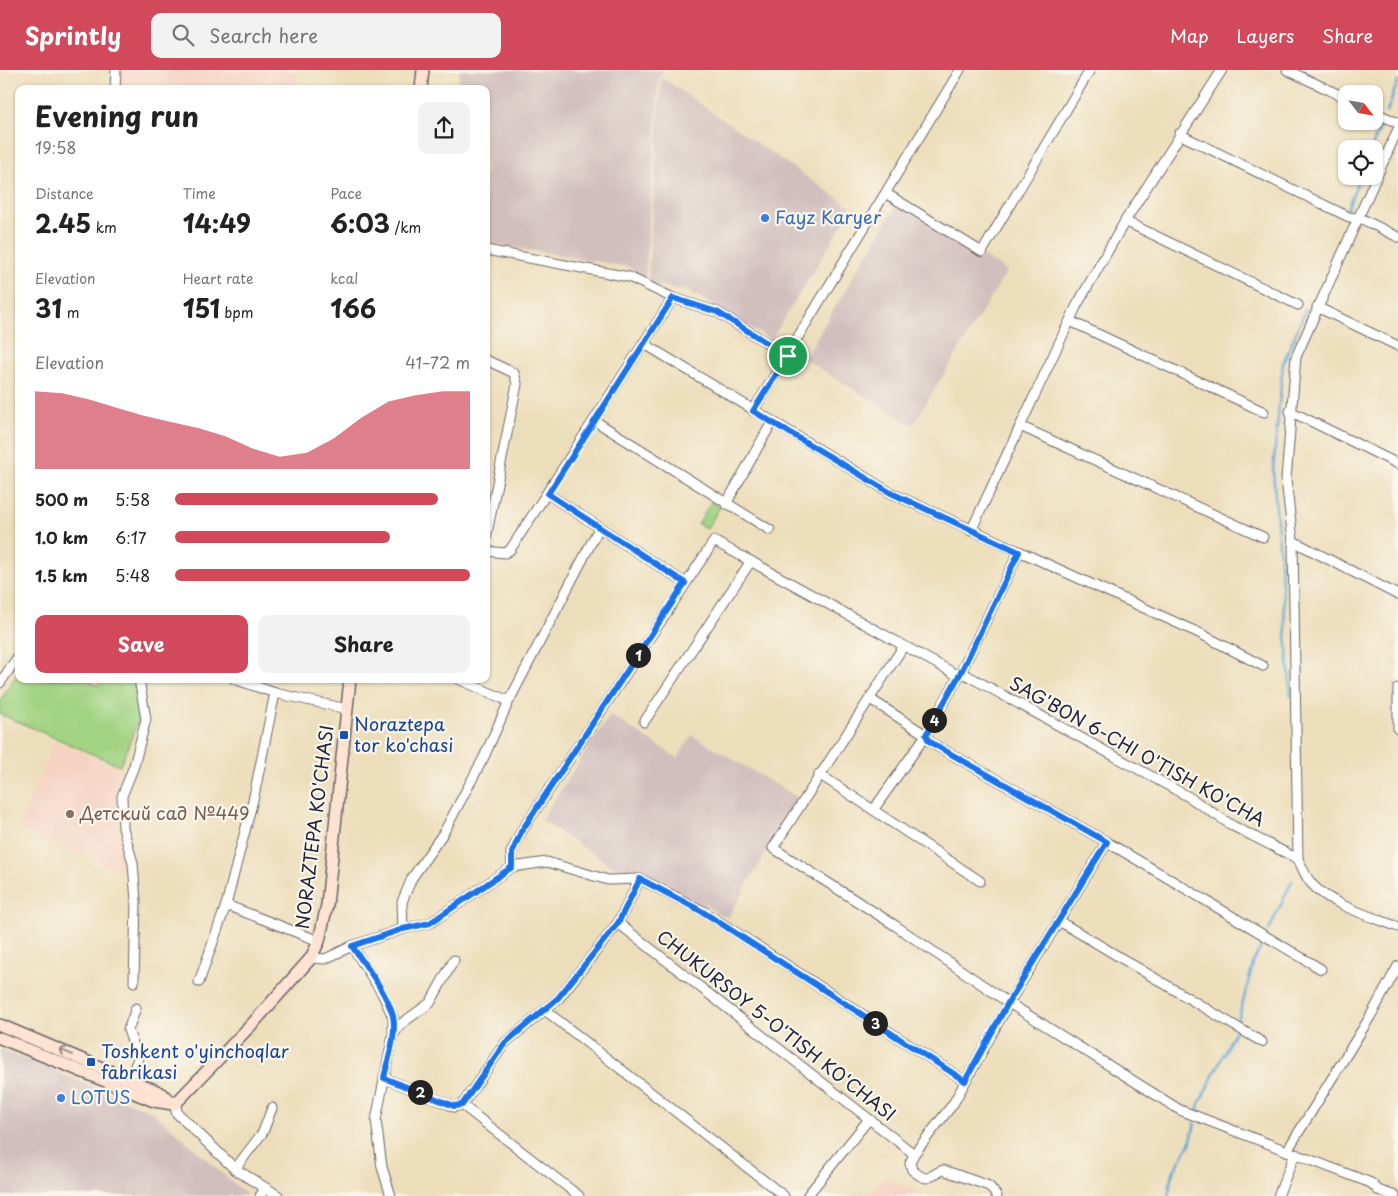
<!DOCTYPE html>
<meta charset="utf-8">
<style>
:root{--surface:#fff;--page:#f2f2f2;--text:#222;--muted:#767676;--accent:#d1495b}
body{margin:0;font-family:"Playpen Sans",sans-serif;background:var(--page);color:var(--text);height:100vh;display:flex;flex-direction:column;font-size:19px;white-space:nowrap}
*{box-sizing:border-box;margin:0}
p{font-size:16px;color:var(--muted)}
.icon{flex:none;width:28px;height:28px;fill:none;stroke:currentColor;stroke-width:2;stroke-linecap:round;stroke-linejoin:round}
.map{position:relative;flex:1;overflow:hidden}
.sheet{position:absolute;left:15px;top:15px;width:475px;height:598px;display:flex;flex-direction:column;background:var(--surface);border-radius:10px;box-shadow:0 1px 4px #0004}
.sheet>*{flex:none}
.needle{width:32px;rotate:121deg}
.controls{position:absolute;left:1338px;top:15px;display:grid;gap:10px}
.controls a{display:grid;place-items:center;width:45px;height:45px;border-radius:10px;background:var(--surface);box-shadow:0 1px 4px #0004;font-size:25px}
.pin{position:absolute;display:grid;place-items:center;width:42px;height:42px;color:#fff;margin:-21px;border:2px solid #fff;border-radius:50%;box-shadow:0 1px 5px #0007}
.km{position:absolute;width:25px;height:25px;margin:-12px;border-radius:50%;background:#222;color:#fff;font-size:14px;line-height:25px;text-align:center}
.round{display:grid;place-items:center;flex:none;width:52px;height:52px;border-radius:10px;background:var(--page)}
.overview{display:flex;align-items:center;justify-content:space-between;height:85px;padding:0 20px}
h1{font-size:28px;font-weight:700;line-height:38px}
.stats{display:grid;grid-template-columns:repeat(3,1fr);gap:8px;height:85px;padding:5px 20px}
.stats div{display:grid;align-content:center}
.stats b{font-size:25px;font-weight:700}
.stats small{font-size:14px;font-weight:400}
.stats p{font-size:14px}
.chart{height:140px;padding:10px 20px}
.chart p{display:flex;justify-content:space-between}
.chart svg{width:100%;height:90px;margin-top:5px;fill:var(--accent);opacity:.7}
.cta{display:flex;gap:10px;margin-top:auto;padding:10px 20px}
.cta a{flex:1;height:58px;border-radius:10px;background:var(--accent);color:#fff;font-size:20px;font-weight:700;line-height:58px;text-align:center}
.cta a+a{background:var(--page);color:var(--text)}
ul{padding:0 20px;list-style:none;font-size:16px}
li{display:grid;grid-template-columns:80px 60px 1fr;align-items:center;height:38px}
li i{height:12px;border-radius:6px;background:var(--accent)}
header{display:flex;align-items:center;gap:30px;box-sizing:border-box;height:70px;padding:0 25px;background:var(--accent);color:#fff}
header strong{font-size:24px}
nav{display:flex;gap:28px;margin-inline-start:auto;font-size:18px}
.search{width:350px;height:45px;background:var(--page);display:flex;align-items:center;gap:12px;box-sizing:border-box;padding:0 18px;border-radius:10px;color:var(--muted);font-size:19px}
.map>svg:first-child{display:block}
.built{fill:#f5d2c2}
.industrial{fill:#d1bfbd}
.green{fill:#a1d382;stroke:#627a5e}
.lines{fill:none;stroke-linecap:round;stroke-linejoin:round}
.stream{stroke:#5ca6d4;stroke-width:2.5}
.minor-casing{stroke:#696468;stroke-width:11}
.tertiary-casing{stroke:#696468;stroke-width:12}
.secondary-casing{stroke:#696468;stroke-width:14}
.minor{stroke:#fff;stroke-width:9}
.tertiary{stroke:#fff;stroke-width:10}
.secondary{stroke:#fee3d2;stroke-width:11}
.oneway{stroke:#9b8c8e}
.route-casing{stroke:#fff;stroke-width:10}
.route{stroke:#1a73e8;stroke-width:6}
.shop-dot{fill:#3f7fe0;stroke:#fbf7ec;stroke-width:2}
.transit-dot{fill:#1a4fb4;stroke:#fbf7ec;stroke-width:2}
.education-dot{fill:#8d6e63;stroke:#fbf7ec;stroke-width:2}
.labels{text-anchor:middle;stroke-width:4.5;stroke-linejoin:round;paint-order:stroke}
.shop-label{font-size:18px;fill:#366cbe;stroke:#fbf7ec;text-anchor:start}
.transit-label{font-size:18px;fill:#164399;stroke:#fbf7ec;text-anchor:start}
.street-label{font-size:18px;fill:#22223b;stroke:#fbf7ec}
.education-label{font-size:18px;fill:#785e54;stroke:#fbf7ec;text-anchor:start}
</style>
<header>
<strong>Sprintly</strong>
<div class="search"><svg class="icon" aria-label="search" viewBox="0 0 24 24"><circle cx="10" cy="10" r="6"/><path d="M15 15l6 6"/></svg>Search here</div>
<nav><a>Map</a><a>Layers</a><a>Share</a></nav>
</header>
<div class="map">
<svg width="1398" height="1126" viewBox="0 0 1398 1126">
<rect width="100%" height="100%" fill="#fbf7ec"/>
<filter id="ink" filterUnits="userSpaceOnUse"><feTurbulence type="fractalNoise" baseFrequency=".02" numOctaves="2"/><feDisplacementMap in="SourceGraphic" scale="10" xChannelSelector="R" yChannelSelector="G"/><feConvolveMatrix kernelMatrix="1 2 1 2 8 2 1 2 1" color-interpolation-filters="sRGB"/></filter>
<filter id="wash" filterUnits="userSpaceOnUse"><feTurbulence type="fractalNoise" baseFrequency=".0096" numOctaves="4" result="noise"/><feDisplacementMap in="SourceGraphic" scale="20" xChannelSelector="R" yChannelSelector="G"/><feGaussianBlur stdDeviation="1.12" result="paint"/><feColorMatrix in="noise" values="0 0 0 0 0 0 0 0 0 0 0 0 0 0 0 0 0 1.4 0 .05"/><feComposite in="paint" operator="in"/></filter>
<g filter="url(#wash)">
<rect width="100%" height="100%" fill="#eddebb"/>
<g class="built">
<polygon points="127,0 299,0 298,19 125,19 118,14"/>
<polygon points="53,672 120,699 116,730 117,761 125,793 123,802 19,759"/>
<polygon points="884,1108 929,1126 868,1126"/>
</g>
<g class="industrial">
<polygon points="460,0 663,0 659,7 645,209 629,197 486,173 486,19 457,19"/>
<polygon points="661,7 852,138 771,270 689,221 662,217 648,212"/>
<polygon points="897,134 1007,201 913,355 804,289"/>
<polygon points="610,645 678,688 692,665 798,728 728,848 636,801 610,795 541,750"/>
<polygon points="0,979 153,1042 248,1126 0,1126"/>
</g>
<g class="green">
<polygon points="711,432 720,437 707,459 698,454"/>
<polygon points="19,601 19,609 85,609 98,616 101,609 134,609 140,647 120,696 0,644 0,631"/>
</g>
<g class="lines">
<g class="stream">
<polyline points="1387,42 1398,11"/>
<polyline points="1371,79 1382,52"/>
<polyline points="1347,139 1360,106"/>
<polyline points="1291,627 1273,400 1283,293 1306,239"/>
<polyline points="1269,860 1292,811"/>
<polyline points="1238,951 1254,890 1264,871"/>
<polyline points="1197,1042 1199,1034 1235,961"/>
<polyline points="1168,1126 1173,1102 1190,1074 1195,1053"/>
</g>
</g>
</g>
<g filter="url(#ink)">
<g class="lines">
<g class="minor-casing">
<g id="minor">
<polyline points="1287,0 1346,28"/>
<polyline points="115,19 116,0"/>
<polyline points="1374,42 1398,53"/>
<path d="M1398,59L1296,287L1286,409L1293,471L1298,789C1302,797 1305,806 1311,813C1328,834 1373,847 1398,857"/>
<polyline points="1179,64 1349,147 1360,148 1398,167"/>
<polyline points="887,124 982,182 1090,0"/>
<polyline points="1125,151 1298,235"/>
<polyline points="486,180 629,207 673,228 717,242 788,286"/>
<polyline points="1317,237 1398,276"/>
<polyline points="1070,251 1264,342"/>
<polyline points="643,273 891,423 1199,563 1263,596"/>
<polyline points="486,290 514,303 517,314 486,468"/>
<polyline points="753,341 960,0"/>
<polyline points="1290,341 1398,394"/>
<polyline points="595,351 770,460"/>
<polyline points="1020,356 1263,467"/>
<polyline points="548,424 685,513"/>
<polyline points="726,434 772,352"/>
<polyline points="971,461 1077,235 1125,151 1222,0"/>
<polyline points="1293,471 1398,525"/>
<polyline points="486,481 505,483 510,480 673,228"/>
<polyline points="903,577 773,778 896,856 1009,933 1180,1040 1371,1113 1378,1120 1395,1126"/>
<polyline points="961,602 1189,727 1233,756 1298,789"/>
<polyline points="234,609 275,623 347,639"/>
<polyline points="458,609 509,631"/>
<polyline points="0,613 19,585"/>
<polyline points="1398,618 1398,659"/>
<polyline points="870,629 926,665 929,671 935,675 1107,772 1321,899"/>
<polyline points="644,652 751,491"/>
<polyline points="819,704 980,811"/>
<polyline points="874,739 926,665 961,602 1019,482"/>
<polyline points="512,797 511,783 521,762 714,471 959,606"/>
<polyline points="226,835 319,871"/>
<polyline points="1059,851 1262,972"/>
<polyline points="618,853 914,1084"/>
<polyline points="403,859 402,832 412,808 444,762 484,687 509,631 599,458"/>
<polyline points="352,876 382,923 393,947 393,965 376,1050 382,1097 391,1126"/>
<polyline points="311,888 325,889 352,876 403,859 430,853 512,797 547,792 608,810 640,809 703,841 965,1011"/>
<polyline points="134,912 136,831 133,793 123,758 122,726 134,696 146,649 139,609"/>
<polyline points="199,912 226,835 254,726 275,623"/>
<polyline points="546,941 784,1126"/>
<polyline points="393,965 401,954 430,933 454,890"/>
<polyline points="384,1008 448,1034 454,1037 462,1035 579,1126"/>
<polyline points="130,1009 138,988 128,960 136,938"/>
<polyline points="462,1035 505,973 559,928 618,853 640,809"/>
<polyline points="1287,1081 1370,947 1398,896"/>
<polyline points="235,1099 263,1062 272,1038"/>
<polyline points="260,1126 265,1119"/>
<polyline points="807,1126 869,1049"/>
<path d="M997,1126L989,1116L943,1100C928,1105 931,1115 912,1100L910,1093L914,1084L953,1034L1009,933L1107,772"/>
<polyline points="1278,1126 1295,1084"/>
</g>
</g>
<g class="tertiary-casing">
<polyline id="tertiary" points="175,1034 177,1043 235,1099 278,1126"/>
</g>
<g class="secondary-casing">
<g id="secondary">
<polyline points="421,19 423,0"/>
<polyline points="0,955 159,1022 175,1034"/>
<polyline points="0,968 154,1031 173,1034"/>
<polyline points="175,1034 255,951 311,888 319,871 327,835 350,609"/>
</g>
</g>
<use href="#minor" class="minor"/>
<use href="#tertiary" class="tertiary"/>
<use href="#secondary" class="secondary"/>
</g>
<defs><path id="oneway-shaft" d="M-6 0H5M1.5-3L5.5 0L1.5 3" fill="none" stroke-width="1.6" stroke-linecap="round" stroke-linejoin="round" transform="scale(1.25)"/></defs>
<use class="oneway" href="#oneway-shaft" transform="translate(66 982) rotate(-157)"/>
</g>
<g class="lines" filter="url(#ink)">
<g class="route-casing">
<path id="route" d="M673,228L717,242L788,286L753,341L891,423L1019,482L961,602L926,665L929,671L935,675L1107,772L1008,933L965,1011L703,842L640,809L618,853L558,928L505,973L462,1035L454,1036L384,1008C388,989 397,965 393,946C386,921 366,897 352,876L403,859L430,853L512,797V783L521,762L685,513L548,424Z"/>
</g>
<use href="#route" class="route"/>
</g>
<g class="shop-dot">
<circle cx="765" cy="148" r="5"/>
<circle cx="61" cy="1028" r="5"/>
</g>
<g class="transit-dot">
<rect x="339" y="660" width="10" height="10" rx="2.5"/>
<rect x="86" y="987" width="10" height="10" rx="2.5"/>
</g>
<circle class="education-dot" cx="70" cy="744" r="5"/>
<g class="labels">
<g class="shop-label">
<text x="775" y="154">Fayz Karyer</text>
<text x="71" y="1034">LOTUS</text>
</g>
<g class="transit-label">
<text x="354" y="661">Noraztepa<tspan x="354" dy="21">tor ko'chasi</tspan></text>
<text x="101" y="988">Toshkent o'yinchoqlar<tspan x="101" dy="21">fabrikasi</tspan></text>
</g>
<g class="street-label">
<text transform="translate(1137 682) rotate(29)" y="6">SAG'BON 6-CHI O'TISH KO'CHA</text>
<text transform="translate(315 757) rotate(-83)" y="6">NORAZTEPA KO'CHASI</text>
<text transform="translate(776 956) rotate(38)" y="6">CHUKURSOY 5-O'TISH KO'CHASI</text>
</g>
<g class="education-label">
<text x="80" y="750">Детский сад №449</text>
</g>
</g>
</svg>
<div class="controls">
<a><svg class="needle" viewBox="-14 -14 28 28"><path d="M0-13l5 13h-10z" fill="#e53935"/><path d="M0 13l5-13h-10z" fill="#767676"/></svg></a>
<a><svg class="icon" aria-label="locate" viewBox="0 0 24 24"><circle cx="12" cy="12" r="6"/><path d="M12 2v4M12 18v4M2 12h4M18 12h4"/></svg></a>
</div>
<div class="pin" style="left:788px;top:286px;background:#1e9e55"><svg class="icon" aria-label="arrive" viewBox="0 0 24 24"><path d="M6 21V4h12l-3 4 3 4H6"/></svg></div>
<b class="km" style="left:638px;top:585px">1</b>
<b class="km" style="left:420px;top:1022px">2</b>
<b class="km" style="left:875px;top:953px">3</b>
<b class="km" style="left:934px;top:650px">4</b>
<section class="sheet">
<div class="overview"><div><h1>Evening run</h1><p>19:58</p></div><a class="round"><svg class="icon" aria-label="share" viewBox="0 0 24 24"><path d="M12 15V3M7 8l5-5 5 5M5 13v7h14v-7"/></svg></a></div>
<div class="stats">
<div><p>Distance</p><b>2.45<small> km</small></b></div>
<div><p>Time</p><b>14:49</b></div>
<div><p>Pace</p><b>6:03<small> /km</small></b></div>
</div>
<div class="stats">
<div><p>Elevation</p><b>31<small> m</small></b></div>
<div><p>Heart rate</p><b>151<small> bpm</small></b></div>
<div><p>kcal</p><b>166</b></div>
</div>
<div class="chart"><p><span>Elevation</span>41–72 m</p>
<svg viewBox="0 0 160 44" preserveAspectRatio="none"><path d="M0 44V6L10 7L20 10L30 14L40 18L50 21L60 24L70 28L80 34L90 38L100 36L110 29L120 19L130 11L140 8L150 6L160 6V44z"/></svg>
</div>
<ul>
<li><b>500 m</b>5:58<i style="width:89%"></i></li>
<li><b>1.0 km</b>6:17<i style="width:73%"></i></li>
<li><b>1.5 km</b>5:48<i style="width:100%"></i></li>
</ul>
<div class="cta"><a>Save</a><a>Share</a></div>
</section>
</div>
